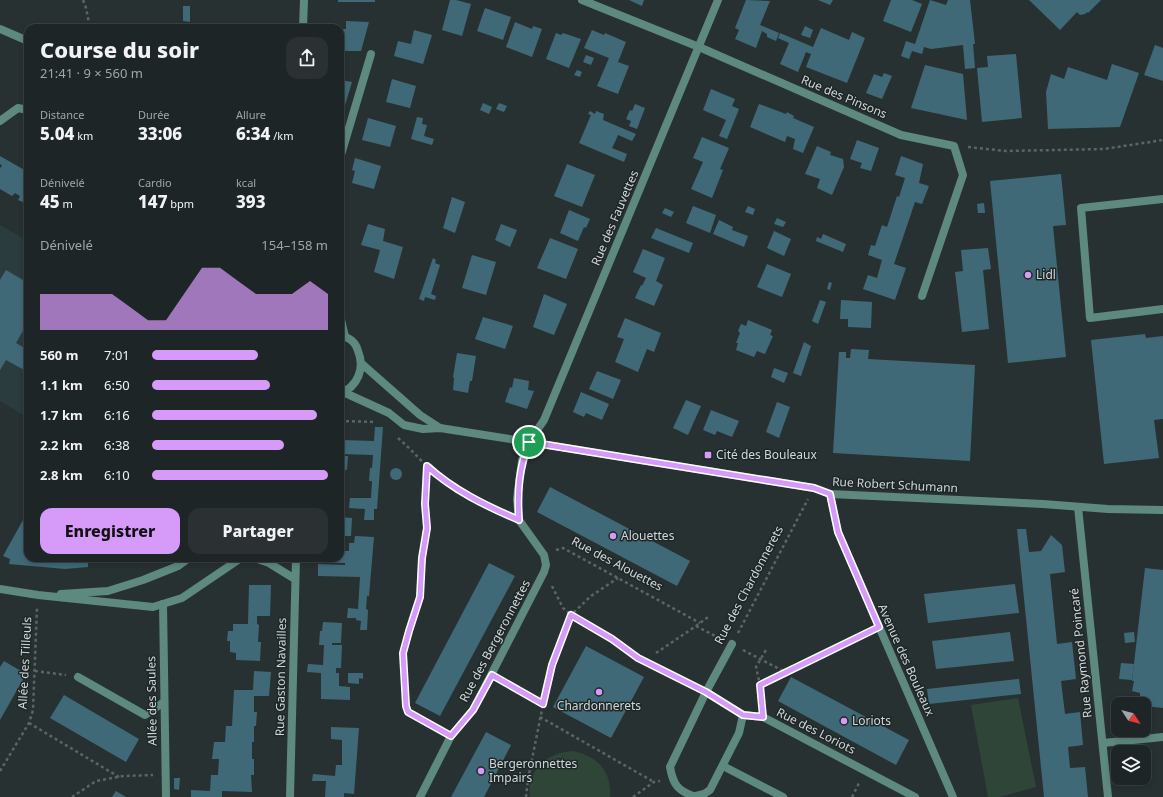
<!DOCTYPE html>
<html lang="fr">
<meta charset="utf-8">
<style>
:root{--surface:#1e2526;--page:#2b3132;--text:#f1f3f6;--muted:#a1a5a7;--line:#3c4243;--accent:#d69bf9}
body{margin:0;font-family:"Noto Sans",sans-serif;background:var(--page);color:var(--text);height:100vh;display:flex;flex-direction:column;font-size:15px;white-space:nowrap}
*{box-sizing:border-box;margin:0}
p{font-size:13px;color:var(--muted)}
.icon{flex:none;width:22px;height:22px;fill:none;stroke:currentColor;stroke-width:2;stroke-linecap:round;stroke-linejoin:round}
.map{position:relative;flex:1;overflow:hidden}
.sheet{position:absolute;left:24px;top:24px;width:320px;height:538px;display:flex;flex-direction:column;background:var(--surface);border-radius:12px;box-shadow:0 2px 6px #0003,0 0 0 1px var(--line)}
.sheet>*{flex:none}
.needle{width:26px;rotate:126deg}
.controls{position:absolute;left:1111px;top:697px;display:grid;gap:8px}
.controls a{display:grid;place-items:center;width:40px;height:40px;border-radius:8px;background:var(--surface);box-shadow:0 2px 6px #0003,0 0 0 1px var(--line);font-size:20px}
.pin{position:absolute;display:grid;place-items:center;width:34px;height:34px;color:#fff;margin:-17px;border:2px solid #fff;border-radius:50%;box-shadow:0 1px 4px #0007}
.round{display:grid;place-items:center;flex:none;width:42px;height:42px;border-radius:12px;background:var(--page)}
.headline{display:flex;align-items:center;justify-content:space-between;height:68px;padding:0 16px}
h1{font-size:22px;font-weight:800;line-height:30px}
.figures{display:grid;grid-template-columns:repeat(3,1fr);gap:6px;height:68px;padding:4px 16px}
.figures div{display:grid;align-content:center}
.figures b{font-size:17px;font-weight:800}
.figures small{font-size:11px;font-weight:400}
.figures p{font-size:11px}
.chart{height:112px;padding:8px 16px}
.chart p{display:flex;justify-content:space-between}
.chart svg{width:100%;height:72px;margin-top:4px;fill:var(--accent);opacity:.7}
.button{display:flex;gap:8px;margin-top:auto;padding:8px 16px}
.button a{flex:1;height:46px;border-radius:12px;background:var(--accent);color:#111;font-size:16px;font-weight:800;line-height:46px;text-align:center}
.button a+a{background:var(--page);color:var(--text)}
ul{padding:0 16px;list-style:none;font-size:13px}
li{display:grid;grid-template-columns:64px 48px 1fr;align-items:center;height:30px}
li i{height:10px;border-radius:5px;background:var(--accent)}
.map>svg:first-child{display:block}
.built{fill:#2b3c3e}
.green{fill:#2e4537}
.building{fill:#406978}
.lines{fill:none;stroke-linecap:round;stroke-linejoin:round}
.path{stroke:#5c6565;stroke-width:2.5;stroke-dasharray:3 3;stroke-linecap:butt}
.service{stroke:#5d897f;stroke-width:8}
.minor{stroke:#5d897f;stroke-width:8}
.tertiary{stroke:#5d897f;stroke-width:8}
.route-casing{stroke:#fff;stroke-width:8}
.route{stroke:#d69bf9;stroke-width:5}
.poi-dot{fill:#d69bf9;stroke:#1e2728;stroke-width:1.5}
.labels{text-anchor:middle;stroke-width:3;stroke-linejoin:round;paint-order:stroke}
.street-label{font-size:12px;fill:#d1d7d7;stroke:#1e2728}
.poi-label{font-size:12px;fill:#d1d7d7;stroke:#1e2728;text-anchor:start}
</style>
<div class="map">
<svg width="1163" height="797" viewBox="0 0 1163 797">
<rect width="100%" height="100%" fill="#283132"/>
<polygon class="built" points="0,225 28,241 28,418 0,401"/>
<g class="green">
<polygon points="1018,698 1036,787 1000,797 988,797 971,705"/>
<path d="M573,751C597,756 612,771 610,797H530C526,770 548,752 573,751Z"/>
</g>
<g class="building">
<rect x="338" y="0" width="37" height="2"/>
<polygon points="450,0 456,0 471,4 462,36 442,30"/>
<polygon points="629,0 644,0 642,6"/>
<polygon points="746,0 770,1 760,25 779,33 776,41 767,37 767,34 762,31 756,48 735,39 739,30 735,28"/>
<polygon points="818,0 833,0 830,5"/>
<polygon points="891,0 912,0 922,4 911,32 883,21"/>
<polygon points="930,0 946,5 948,0 970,0 975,44 973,44 975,68 965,69 963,45 931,49 924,47 922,54 912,51 909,59 901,56 906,41 915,44"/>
<polygon points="1029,0 1101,0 1088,13 1087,12 1085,14 1080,15 1077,12 1060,30"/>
<polygon points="183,6 190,6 190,22 183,21"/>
<polygon points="485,8 511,17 503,40 477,31"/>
<polygon points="346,21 369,22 361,51 340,51 340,29 346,29"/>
<polygon points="515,22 532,29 533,26 542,29 532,57 506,47"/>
<polygon points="805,26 813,30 810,38 801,35"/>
<polygon points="821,28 849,40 852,32 865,38 847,83 806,67 811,54 806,52 798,72 780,64 789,43 778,38 780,33 813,47"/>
<polygon points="414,30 432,35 423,64 394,56 398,41 411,44"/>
<polygon points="592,30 604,35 605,33 626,42 618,62 629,66 618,94 597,86 609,58 584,48"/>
<polygon points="556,33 561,35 563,33 581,39 569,68 546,59"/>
<polygon points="1155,45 1163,48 1163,81 1144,75"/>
<polygon points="1016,54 1022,118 982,122 977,68 988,67 987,56"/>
<polygon points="586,55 594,58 591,65 583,62"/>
<polygon points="340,58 345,58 344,75 340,75"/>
<polygon points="1112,64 1139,73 1120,127 1048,129 1046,92 1051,74 1064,79 1068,67 1107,80"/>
<polygon points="925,65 963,74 967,120 911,108"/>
<polygon points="577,70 582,72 580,77 574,75"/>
<polygon points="884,73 892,76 882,99 866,93 874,74 882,77"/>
<polygon points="392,79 416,86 410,108 386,102"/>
<polygon points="340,80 352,82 340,122"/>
<polygon points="711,89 735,99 732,106 739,109 727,139 719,136 726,120 703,110"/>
<polygon points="483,103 492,107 489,114 480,110"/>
<polygon points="499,103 507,106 504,112 496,109"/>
<polygon points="635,104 645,108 637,129 629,126 631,121 626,119 630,110 632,111"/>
<polygon points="759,104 786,114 787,112 794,116 793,118 814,127 803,153 793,149 795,139 787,136 785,142 750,127"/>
<polygon points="590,111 595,114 596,111 604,114 603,120 636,134 632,141 618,135 615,142 612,148 627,154 624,162 579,143 591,115 588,114"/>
<polygon points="417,117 423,118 422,124 427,125 424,136 434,139 432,145 411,139"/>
<polygon points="368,118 396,126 390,147 362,140"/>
<polygon points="702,137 729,148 720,169 723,170 712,198 691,189 703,162 693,158"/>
<polygon points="857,140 879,148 871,171 860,168 862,163 850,159"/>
<polygon points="817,146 831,152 830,155 843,159 844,167 832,195 817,188 820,179 805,174"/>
<polygon points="0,156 28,172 28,209 25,206 25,203 18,200 20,196 15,193 12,196 0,189 0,168 2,166 0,164"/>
<polygon points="901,156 923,164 919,183 929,186 922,204 915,202 894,264 906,268 895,300 863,289 868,275 877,278 882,260 868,255 871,245 875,246 882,225 887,227 897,196 899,197 905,178 895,175"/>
<polygon points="355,158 381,166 374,189 352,183 355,171 352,170"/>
<polygon points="567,164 595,175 582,207 554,196"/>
<polygon points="1061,174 1066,225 1053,226 1066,357 1008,363 990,181"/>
<polygon points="452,197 465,202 455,233 443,228"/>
<polygon points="984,203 985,213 978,213 977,204"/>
<polygon points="693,206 716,215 710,233 686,223"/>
<polygon points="748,206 755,209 753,215 745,212"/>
<polygon points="665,208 674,212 671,217 662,213"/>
<polygon points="569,210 590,219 586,228 584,227 578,241 560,233"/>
<polygon points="777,218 786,222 783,227 774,224"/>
<polygon points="719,220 733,227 732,230 748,236 744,247 713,234"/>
<polygon points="368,224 385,229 383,241 403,247 394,279 374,272 380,250 361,245"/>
<polygon points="501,224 517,230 510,247 495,240"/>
<polygon points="656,228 693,243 689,253 651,238"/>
<polygon points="774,231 791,239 784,256 767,248"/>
<polygon points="823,234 846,244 843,252 816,241 817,237 821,239"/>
<polygon points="550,238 578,249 566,279 537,268"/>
<polygon points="988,248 991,269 983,270 989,329 962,332 955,272 963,271 961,250"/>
<polygon points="643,249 665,258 656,281 663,285 654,306 635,298 641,285 642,286 646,278 633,272"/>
<polygon points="472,255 496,262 486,295 462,288"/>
<polygon points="433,258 436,260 435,263 440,265 431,294 436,296 435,300 425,297 424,301 419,299"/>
<polygon points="767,264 791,274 782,297 757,287"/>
<polygon points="6,270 28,283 28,322 16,343 28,350 28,372 6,360 0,370 0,280"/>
<polygon points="829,282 832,283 830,290 827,289"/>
<polygon points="544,294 567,304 554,335 533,327"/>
<polygon points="820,300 826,302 818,324 812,321"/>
<polygon points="841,300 872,302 871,328 848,327 848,319 840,319"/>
<polygon points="483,317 513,326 505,349 475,339"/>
<polygon points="625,318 661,333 654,352 647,349 638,372 615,362 624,339 617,337"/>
<polygon points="748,320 772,330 770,335 773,336 765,354 757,351 754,357 736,350 738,343 736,343 740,333 738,331 741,324 746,326"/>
<polygon points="1145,334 1146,338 1163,336 1163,419 1154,420 1159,458 1104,464 1091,340"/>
<polygon points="804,342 811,346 801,376 793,373"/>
<polygon points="851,349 869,350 868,359 975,365 970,461 833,453 839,352 846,352 846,358 850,358"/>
<polygon points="457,353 476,356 472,381 470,381 468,393 453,390 454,378 453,377"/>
<polygon points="774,368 788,373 784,383 771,377"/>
<polygon points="597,371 621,380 613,399 589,389"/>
<polygon points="514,378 529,381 528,390 534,391 527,409 505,402 510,387 512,388"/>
<polygon points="581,392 609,404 602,420 586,413 584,417 573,412"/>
<polygon points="686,400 701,406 688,435 673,428"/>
<polygon points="777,402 790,407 779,438 766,432"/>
<polygon points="711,410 739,421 732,437 717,431 715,435 703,430"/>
<polygon points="375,427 383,427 377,509 374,509 374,520 364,520 365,509 349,508 350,498 371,498 372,481 369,481 370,468 372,468 373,455 340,454 340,440 374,441"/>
<polygon points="340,456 348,456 347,470 340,469"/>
<circle cx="396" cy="474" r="6"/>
<polygon points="550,487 690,561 677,586 537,512"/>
<polygon points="28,511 28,558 88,558 88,567 65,569 9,564 10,559 3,556"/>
<polygon points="340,517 352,518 351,536 342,536 342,551 349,551 349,543 354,543 355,536 374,537 369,596 367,596 366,609 368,610 367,630 360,630 361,621 356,620 356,618 347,618 348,608 358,609 360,577 318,576 318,564 345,565 345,563 310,562 310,558 340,558"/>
<polygon points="1017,529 1026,529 1029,552 1041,551 1051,535 1062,545 1065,572 1050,574 1057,644 1072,642 1076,679 1061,681 1065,714 1080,712 1083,745 1068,747 1070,768 1085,767 1088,797 1044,797"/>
<polygon points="489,563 515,576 440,716 415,703"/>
<polygon points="1145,568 1163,570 1163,708 1144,706 1144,704 1140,704 1140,693 1132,691 1134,681 1132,681"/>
<polygon points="1015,584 1019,613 928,623 924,594"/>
<polygon points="249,585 271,585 270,616 257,616 257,624 259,625 258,642 261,642 260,661 236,660 236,653 230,652 230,641 227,641 228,631 233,631 233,624 248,624"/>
<polygon points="323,622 342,623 341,643 332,643 332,645 342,645 341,668 336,668 336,673 339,673 339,686 350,687 350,700 321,699 321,673 307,672 308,664 323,665 324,645 319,645 320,631 322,631"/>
<polygon points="1010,632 1014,661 936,669 932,641"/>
<polygon points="1134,632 1135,642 1125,643 1124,633"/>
<polygon points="586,646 644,677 611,738 553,707"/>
<polygon points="4,661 26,674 0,720 0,667"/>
<polygon points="1121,663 1134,664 1132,680 1119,679"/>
<polygon points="254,671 271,672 269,696 254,696 254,712 257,712 256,726 254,726 254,742 252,742 252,759 254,759 254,775 251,775 252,792 222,791 222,797 191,797 191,790 210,791 211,775 218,775 219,759 212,759 214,742 225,742 226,726 232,726 234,690 253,690"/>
<polygon points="348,673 363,673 363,679 359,678 359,684 348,683"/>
<polygon points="791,677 909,740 896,765 778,701"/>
<polygon points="1019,679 1021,694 929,704 927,689"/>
<polygon points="64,695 139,739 126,762 50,718"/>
<polygon points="331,727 359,728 354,794 344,793 344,797 325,797 326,781 312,781 313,774 335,776 336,765 342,765 342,740 331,739"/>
<polygon points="486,732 511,745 484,797 451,797"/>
<polygon points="174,778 180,778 179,790 174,789"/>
<polygon points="116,791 126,797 112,797"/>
</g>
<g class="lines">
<g class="path">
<polyline points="83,0 86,8 90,28"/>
<polyline points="968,147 1006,151 1104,149 1163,140"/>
<polyline points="340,421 375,422"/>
<path d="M398,438C410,448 420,460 431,470C453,489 479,503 505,514"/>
<polyline points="427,466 425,504 427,528 422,558 420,597 409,631 403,653 406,706 408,712 441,730"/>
<polyline points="556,550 563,548 700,623"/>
<polyline points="552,586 563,608 571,615 612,639 628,651"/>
<polyline points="696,626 721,639"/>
<polyline points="738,633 808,499"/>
<polyline points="743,650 785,672"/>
<polyline points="656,653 696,626 708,617"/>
<polyline points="35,671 66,675"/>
<polyline points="501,681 543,704"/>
<polyline points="760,685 867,633"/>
<polyline points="762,704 760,685 756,667 766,650"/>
<polyline points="540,717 654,782"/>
<polyline points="29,723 119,777"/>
<polyline points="0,771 29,723 33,710 37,608"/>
<polyline points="72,797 96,781 123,776 153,775"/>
<polyline points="526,797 528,779 551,665 571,615 591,596 618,578"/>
<polyline points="633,797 654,782 660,781"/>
<polyline points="852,797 860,781"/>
</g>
<g class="service">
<polyline points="1163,199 1081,208 1090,318 1163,309"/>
<polyline points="163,604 166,797"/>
<polyline points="638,658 706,692 743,715 763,717 915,797"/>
<polyline points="78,677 145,715 164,702"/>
<polyline points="1103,743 1163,737"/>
<polyline points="723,766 783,797"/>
<path d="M693,796C677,790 673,784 670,767L706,692L732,644"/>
<polyline points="692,797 704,794 710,790 739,733 743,715"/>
</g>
<g class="minor">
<polyline points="582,0 699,47 901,135 954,146 963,175 922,296"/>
<polyline points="303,28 304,0"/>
<polyline points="0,121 18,108 28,110"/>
<polyline points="340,158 371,54"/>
<polyline points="830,494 838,532 953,797"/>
<polyline points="1078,507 1108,797"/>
<polyline points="290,797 296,558"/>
<polyline points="420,797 451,736 473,710 544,572 546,565 544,555 519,520 517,499 522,460 529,442 544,420 718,0"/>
</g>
<g class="tertiary">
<polyline points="0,29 28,41"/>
<polyline points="340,315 345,337"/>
<path d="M340,334C344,336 348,338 351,340C355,343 357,347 358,351C365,368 358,387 340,393"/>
<polyline points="362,364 420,415 440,428"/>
<polyline points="343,392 389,413 404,425 423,429 440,428 529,442 814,488 830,494 1043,504 1108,509 1163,510"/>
<polyline points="255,558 269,563 295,579"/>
<polyline points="0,589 38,595 153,607 182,598 241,558"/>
<polyline points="61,594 108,591 143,580 178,566 189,558"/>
</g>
</g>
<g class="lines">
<g class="route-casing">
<path id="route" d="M529,442L814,488L830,494L838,532L879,627L760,685L763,717L743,715L706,692L638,658L612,639L571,615L552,665L543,704L492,675L473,710L451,736L408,712L406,706L403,653L409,631L420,597L422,558L427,528L425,504L427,466C453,490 486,506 519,520C517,491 519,469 529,442Z"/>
</g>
<use href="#route" class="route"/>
</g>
<g class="poi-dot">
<circle cx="1028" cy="275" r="4"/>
<rect x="704" y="451" width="8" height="8" rx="2"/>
<circle cx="613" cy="536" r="4"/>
<circle cx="599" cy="692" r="4"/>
<circle cx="844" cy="721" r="4"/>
<circle cx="481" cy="771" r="4"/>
</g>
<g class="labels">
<g class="street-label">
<text transform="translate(844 97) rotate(23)" y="4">Rue des Pinsons</text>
<text transform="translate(615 218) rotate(-67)" y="4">Rue des Fauvettes</text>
<text transform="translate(895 485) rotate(3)" y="4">Rue Robert Schumann</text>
<text transform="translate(617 564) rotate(28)" y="4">Rue des Alouettes</text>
<text transform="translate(749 585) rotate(-62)" y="4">Rue des Chardonnerets</text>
<text transform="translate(495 641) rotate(-62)" y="4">Rue des Bergeronnettes</text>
<text transform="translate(1081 653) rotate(-96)" y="4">Rue Raymond Poincaré</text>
<text transform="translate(906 660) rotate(66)" y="4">Avenue des Bouleaux</text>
<text transform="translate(25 663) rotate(-87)" y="4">Allée des Tilleuls</text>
<text transform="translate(281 677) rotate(-89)" y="4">Rue Gaston Navailles</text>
<text transform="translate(152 701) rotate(-91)" y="4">Allée des Saules</text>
<text transform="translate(816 731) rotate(27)" y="4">Rue des Loriots</text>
</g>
<g class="poi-label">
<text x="1036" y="279">Lidl</text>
<text x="716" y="459">Cité des Bouleaux</text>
<text x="621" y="540">Alouettes</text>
<text x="599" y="710" text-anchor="middle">Chardonnerets</text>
<text x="852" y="725">Loriots</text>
<text x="489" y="768">Bergeronnettes<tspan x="489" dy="14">Impairs</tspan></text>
</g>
</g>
</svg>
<div class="controls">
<a><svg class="needle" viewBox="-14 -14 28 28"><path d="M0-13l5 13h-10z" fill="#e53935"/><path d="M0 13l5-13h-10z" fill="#a1a5a7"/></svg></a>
<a><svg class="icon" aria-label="layers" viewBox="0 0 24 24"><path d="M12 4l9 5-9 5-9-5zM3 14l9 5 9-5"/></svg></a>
</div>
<div class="pin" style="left:529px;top:442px;background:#1e9e55"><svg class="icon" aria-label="arrive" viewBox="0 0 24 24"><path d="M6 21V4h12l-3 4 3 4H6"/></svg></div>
<section class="sheet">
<div class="headline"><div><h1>Course du soir</h1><p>21:41 · 9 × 560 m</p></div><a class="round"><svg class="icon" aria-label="share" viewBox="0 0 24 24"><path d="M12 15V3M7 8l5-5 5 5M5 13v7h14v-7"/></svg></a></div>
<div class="figures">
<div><p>Distance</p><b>5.04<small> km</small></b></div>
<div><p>Durée</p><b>33:06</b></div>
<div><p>Allure</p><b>6:34<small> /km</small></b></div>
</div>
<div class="figures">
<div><p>Dénivelé</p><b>45<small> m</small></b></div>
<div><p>Cardio</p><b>147<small> bpm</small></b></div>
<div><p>kcal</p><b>393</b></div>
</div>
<div class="chart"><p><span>Dénivelé</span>154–158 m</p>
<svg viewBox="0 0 160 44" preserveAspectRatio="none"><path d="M0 44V22L10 22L20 22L30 22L40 22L50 30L60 38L70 38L80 22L90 6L100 6L110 14L120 22L130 22L140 22L150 14L160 22V44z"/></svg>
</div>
<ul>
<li><b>560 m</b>7:01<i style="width:60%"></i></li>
<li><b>1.1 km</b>6:50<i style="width:67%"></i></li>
<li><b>1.7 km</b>6:16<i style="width:94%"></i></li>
<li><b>2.2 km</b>6:38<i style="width:75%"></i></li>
<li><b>2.8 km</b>6:10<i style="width:100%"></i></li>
</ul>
<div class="button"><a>Enregistrer</a><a>Partager</a></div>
</section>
</div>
